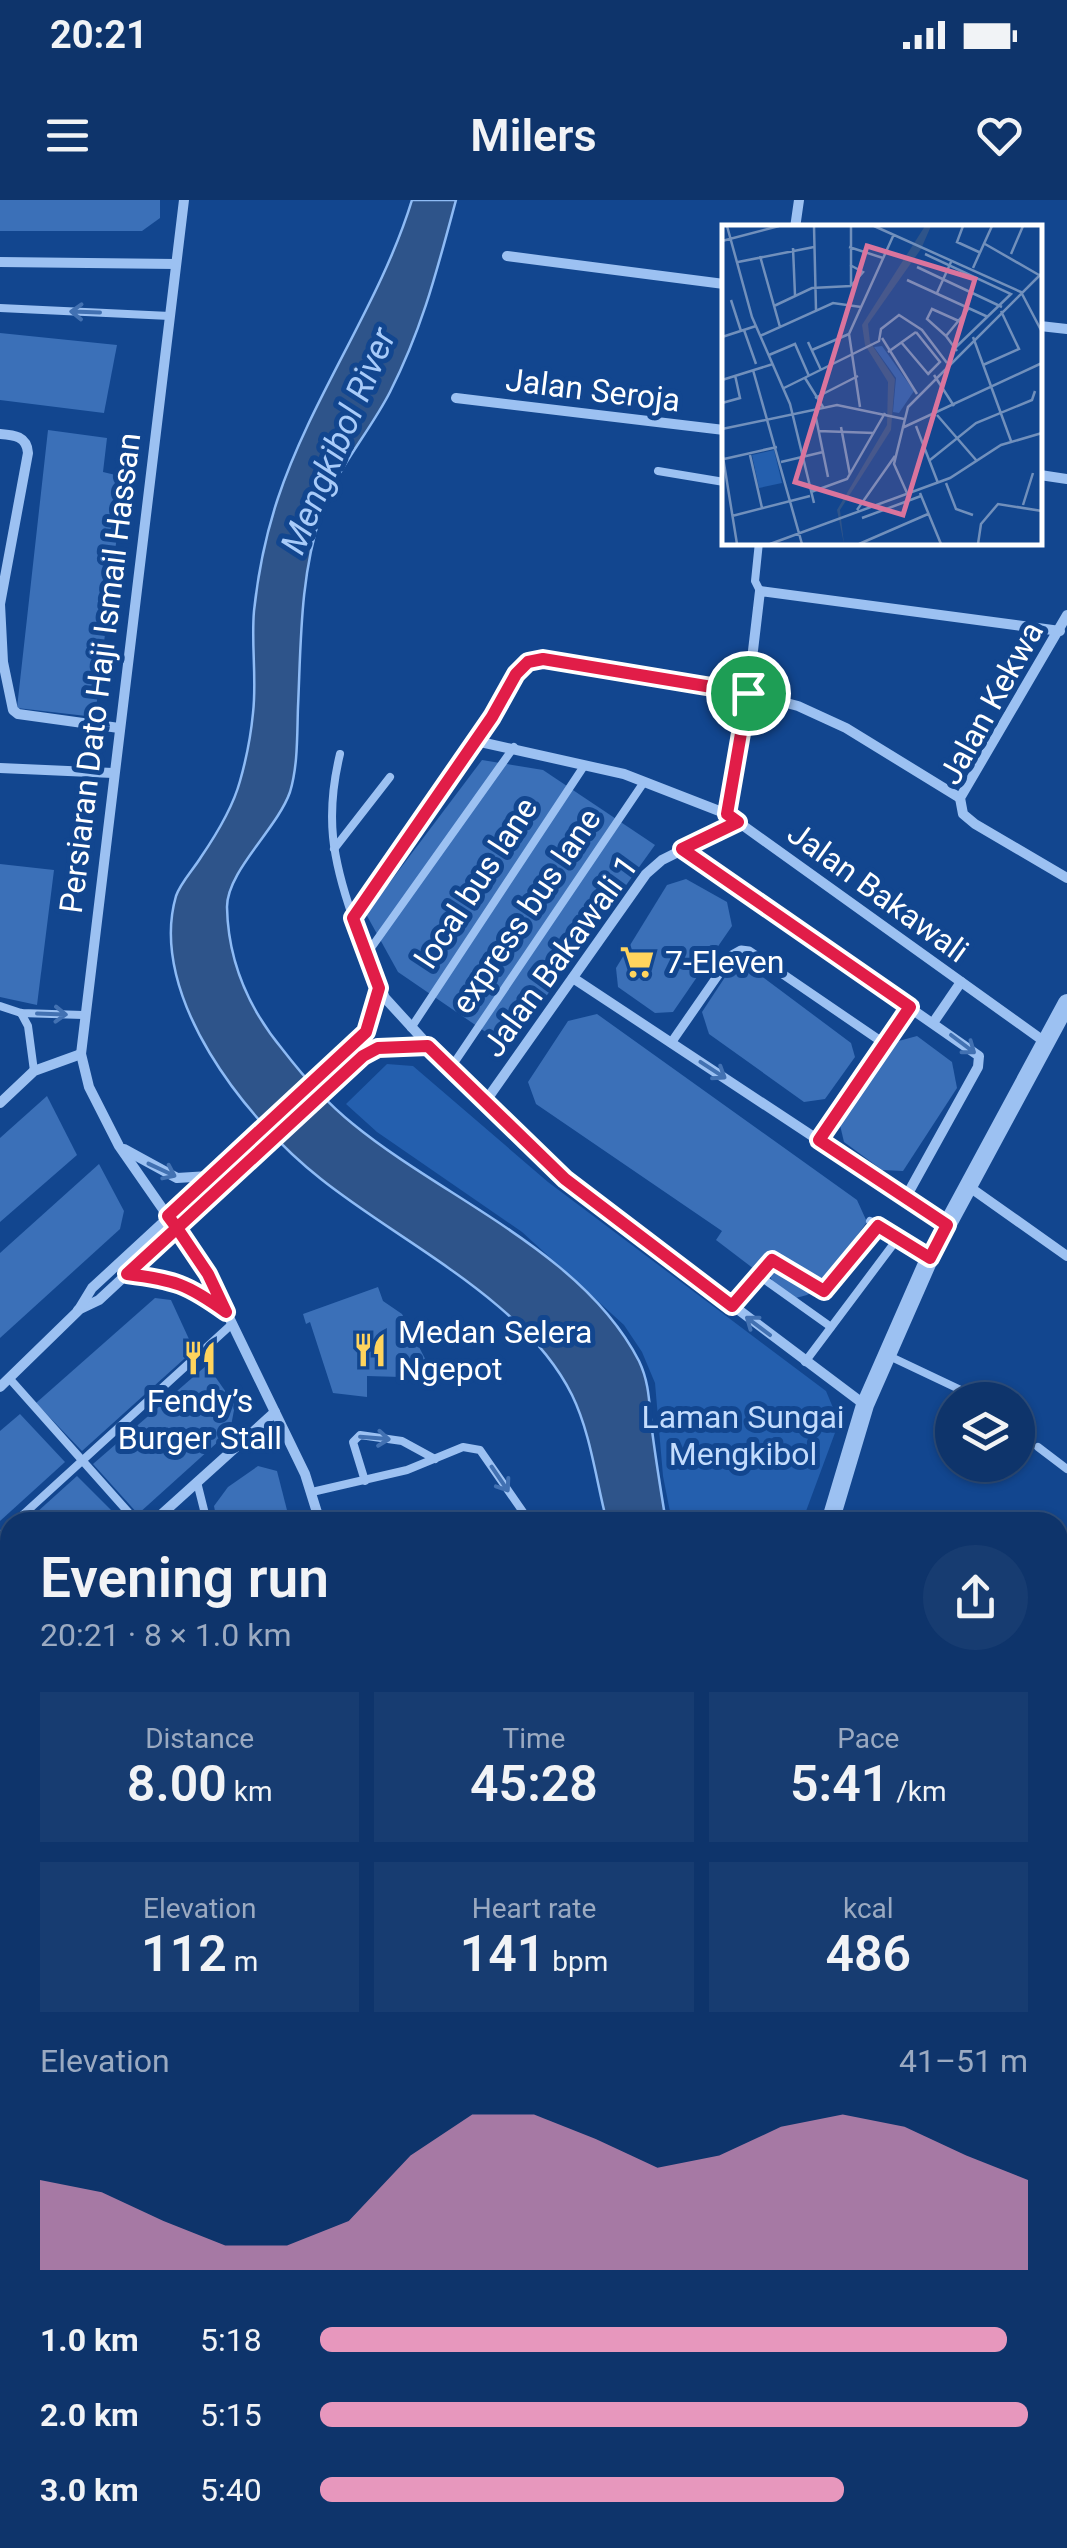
<!DOCTYPE html>
<meta charset="utf-8">
<style>
:root{--surface:#0e346b;--page:#173c71;--text:#f1f3f6;--muted:#9baac1;--line:#2e4f7e;--accent:#e797bd}
body{margin:0;font-family:Roboto,sans-serif;background:var(--page);color:var(--text);height:100vh;display:flex;flex-direction:column;font-size:38px;white-space:nowrap}
*{box-sizing:border-box;margin:0}
p{font-size:32px;color:var(--muted)}
.icon{flex:none;width:55px;height:55px;fill:none;stroke:currentColor;stroke-width:2;stroke-linecap:round;stroke-linejoin:round}
.map{position:relative;flex:1;overflow:hidden}
.side{position:absolute;left:0px;top:1312px;width:1068px;height:1038px;display:flex;flex-direction:column;background:var(--surface);border-radius:30px 30px 0 0;box-shadow:0 2px 8px #0004,0 0 0 2px var(--line)}
.side>*{flex:none}
.fabs{position:absolute;left:935px;top:1182px;display:grid;gap:20px}
.fabs a{display:grid;place-items:center;width:100px;height:100px;border-radius:50%;background:var(--surface);box-shadow:0 2px 8px #0004,0 0 0 2px var(--line);font-size:50px}
.pin{position:absolute;display:grid;place-items:center;width:85px;height:85px;color:#fff;margin:-42px;border:5px solid #fff;border-radius:50%;box-shadow:0 2px 10px #0007}
.round{display:grid;place-items:center;flex:none;width:105px;height:105px;border-radius:52px;background:var(--page)}
.summary{display:flex;align-items:center;justify-content:space-between;height:170px;padding:0 40px}
h1{font-size:55px;font-weight:600;line-height:75px}
.stats{display:grid;grid-template-columns:repeat(3,1fr);gap:15px;height:170px;padding:10px 40px}
.stats div{display:grid;align-content:center;border-radius:0px;background:var(--page);text-align:center}
.stats b{font-size:50px;font-weight:600}
.stats small{font-size:28px;font-weight:400}
.stats p{font-size:28px}
.chart{height:280px;padding:20px 40px}
.chart p{display:flex;justify-content:space-between}
.chart svg{width:100%;height:180px;margin-top:10px;fill:var(--accent);opacity:.7}
ul{padding:0 40px;list-style:none;font-size:32px}
li{display:grid;grid-template-columns:160px 120px 1fr;align-items:center;height:75px}
li i{height:25px;border-radius:12px;background:var(--accent)}
.status{display:flex;justify-content:space-between;align-items:center;height:70px;padding:0 50px;background:var(--surface);direction:ltr}
.status svg{height:28px;fill:currentColor}
header{display:flex;justify-content:space-between;align-items:center;height:130px;padding:0 40px;background:var(--surface);font-size:45px;font-weight:600}
.map>svg:first-child{display:block}
.green{fill:#245fae}
.water{fill:#2e548a;stroke:#8ebbf5;stroke-width:2.5}
.building{fill:#3b70b8}
.lines{fill:none;stroke-linecap:round;stroke-linejoin:round}
.service{stroke:#9cc1f2;stroke-width:8}
.pedestrian{stroke:#9cc1f2;stroke-width:9}
.minor{stroke:#9cc1f2;stroke-width:10}
.tertiary{stroke:#9cc1f2;stroke-width:18}
.trunk{stroke:#f3f8ff;stroke-width:28}
.oneway{stroke:#4271b2}
.route-casing{stroke:#fff;stroke-width:20}
.route{stroke:#e11d48;stroke-width:12}
.labels{text-anchor:middle;stroke-width:10;stroke-linejoin:round;paint-order:stroke}
.street-label{font-size:32px;fill:#fff;stroke:#12468f}
.poi-label{font-size:32px;fill:#fff;stroke:#12468f;text-anchor:start}
.park-label{font-size:32px;fill:#c3dcfd;stroke:#12468f}
.water-label{font-size:35px;font-style:italic;fill:#a8cbf9;stroke:#12468f}
.inset-road{fill:none;stroke:#7190bc;stroke-width:2.5}
.view{fill:#da749d;fill-opacity:0.15;stroke:#da749d;stroke-width:5}
.inset-edge{fill:none;stroke:#fff;stroke-width:5}
</style>
<div class="status"><b>20:21</b><svg viewBox="0 0 49 12"><path d="M0 12V9h3v3zM5 12V6h3v6zM10 12V3h3v9zM15 12V0h3v12zM26 1h20v11H26zM47 4h2v5h-2z"/></svg></div>
<header><svg class="icon" aria-label="menu" viewBox="0 0 24 24"><path d="M4 6h16M4 12h16M4 18h16"/></svg>Milers<svg class="icon" aria-label="heart" viewBox="0 0 24 24"><path d="M12 20l-8-8c-3-5 5-10 8-4 3-6 11-1 8 4z"/></svg></header>
<div class="map">
<svg width="1067" height="2348" viewBox="0 0 1067 2348">
<rect width="100%" height="100%" fill="#12468f"/>
<polygon class="green" points="387,864 413,866 548,982 826,1191 839,1222 802,1322 672,1322 663,1276 655,1183 642,1152 624,1125 522,1032 377,932 346,904"/>
<path class="water" d="M412,0H456C437,70 423,127 390,192C369,233 336,269 321,314C300,376 301,442 298,507C297,535 298,566 290,592C277,629 227,671 227,707C228,762 249,809 283,850C303,876 327,903 353,924C443,998 583,1052 639,1161C650,1184 649,1205 652,1230C656,1261 661,1292 666,1322H607C596,1281 591,1234 572,1195C525,1100 401,1043 321,979C247,921 147,796 176,696C181,682 193,670 201,657C216,635 233,607 240,581C246,560 251,534 253,513C257,479 251,445 254,411C258,373 266,334 278,298C312,196 381,102 412,0Z"/>
<g class="building">
<polygon points="0,0 160,0 160,18 142,31 0,31"/>
<polygon points="0,133 117,145 104,213 0,200"/>
<polygon points="48,230 107,238 103,272 124,277 95,517 17,508"/>
<polygon points="482,560 543,570 655,645 509,848 398,772 366,714"/>
<polygon points="0,664 54,670 37,805 0,797"/>
<polygon points="686,679 727,702 732,726 673,812 655,813 618,787 616,768 667,685"/>
<polygon points="752,769 851,843 855,857 825,899 804,902 709,834 702,812 729,771"/>
<polygon points="597,814 857,1000 867,1022 819,1087 807,1095 792,1099 775,1087 769,1074 758,1072 716,1040 722,1031 536,904 528,882 568,821"/>
<polygon points="917,836 952,862 957,888 903,971 882,970 844,942 840,925 895,842"/>
<polygon points="47,896 77,955 0,1022 0,938"/>
<polygon points="99,964 124,1011 120,1029 0,1138 0,1053"/>
<polygon points="378,1087 383,1101 402,1114 435,1178 367,1176 367,1197 333,1193 310,1122 306,1124 303,1114"/>
<polygon points="155,1098 171,1100 194,1150 82,1251 36,1203"/>
<polygon points="207,1165 235,1205 230,1231 138,1314 93,1264"/>
<polygon points="20,1214 65,1262 0,1321 0,1231"/>
<polygon points="258,1266 277,1271 290,1322 217,1322 214,1306 228,1287"/>
<polygon points="77,1276 123,1322 26,1322"/>
<polygon points="10,1337 10,1431 0,1440 0,1347"/>
<polygon points="10,1483 10,1558 0,1547 0,1492"/>
<polygon points="0,1759 10,1777 10,1866 0,1872"/>
<polygon points="0,1925 10,1943 10,2067 6,2069 0,2066"/>
<polygon points="0,2186 10,2203 10,2290 0,2295"/>
<polygon points="10,2308 10,2340 91,2340 96,2348 10,2348 0,2331 0,2314"/>
</g>
<g class="lines">
<g class="service">
<polyline points="0,108 170,116"/>
<polyline points="658,271 724,282"/>
<polyline points="759,342 755,381 760,391"/>
<path d="M476,541C494,513 508,466 543,459L748,493L727,614"/>
<path d="M340,554C325,616 332,658 353,718"/>
<polyline points="334,649 390,577"/>
<polyline points="366,755 514,547"/>
<polyline points="0,806 21,813 83,815"/>
<polyline points="21,813 28,826 34,871"/>
<polyline points="411,828 584,566"/>
<polyline points="450,869 644,582"/>
<polyline points="870,1021 930,1057"/>
<polyline points="758,1075 831,1127"/>
<polyline points="732,1106 772,1060 824,1091 878,1025"/>
<polyline points="887,1155 982,1200"/>
<polyline points="805,1162 898,1038"/>
<polyline points="9,1178 137,1322"/>
<polyline points="1038,1247 1067,1269"/>
<polyline points="365,1281 353,1242 360,1235 402,1241 435,1259"/>
<polyline points="197,1282 207,1322"/>
<polyline points="312,1292 407,1270 463,1247 480,1250 530,1322"/>
<polyline points="15,1322 232,1124"/>
<polyline points="0,1336 10,1327"/>
<polyline points="0,1883 10,1877"/>
<polyline points="0,1913 10,1931"/>
<polyline points="1058,2332 1067,2325"/>
<polyline points="387,2340 389,2348"/>
<polyline points="965,2340 971,2348"/>
<polyline points="1037,2348 1047,2340"/>
</g>
<g class="pedestrian">
<polyline points="671,843 732,755 741,750 749,751 885,844"/>
<polyline points="819,939 911,807"/>
</g>
<g class="minor">
<polyline points="184,0 81,854 89,887 119,946 208,1074 305,1274 320,1322"/>
<polyline points="795,28 799,0"/>
<polyline points="507,56 724,84"/>
<polyline points="0,62 176,64"/>
<polyline points="1040,126 1067,129"/>
<polyline points="456,198 724,230"/>
<path d="M0,234C14,235 27,236 28,253L0,404"/>
<polyline points="1040,275 1067,279"/>
<polyline points="0,404 3,462 13,510 18,514 119,528"/>
<polyline points="1067,415 960,598 963,614 975,624 1067,678"/>
<polyline points="0,568 113,573"/>
<polyline points="960,598 846,528 798,506 748,493 760,391 1060,431"/>
<polyline points="682,649 979,856 978,867 906,997"/>
<polyline points="573,778 947,1025"/>
<polyline points="933,823 961,782"/>
<polyline points="485,902 646,674 662,660 738,622"/>
<polyline points="0,903 34,871 81,854"/>
<polyline points="124,949 177,978 209,976"/>
<polyline points="968,986 1067,1056"/>
<polyline points="127,1074 189,1085 225,1111"/>
<polyline points="78,1110 99,1100 363,855 378,848 427,846"/>
<polyline points="0,1187 78,1111 92,1088 355,845 371,822 379,788"/>
<polyline points="865,1205 565,979 450,869 385,798 353,718 476,541 624,574 727,614 1045,842"/>
<polyline points="153,1322 275,1212"/>
<polyline points="1058,1385 1067,1376"/>
<polyline points="0,1462 10,1454"/>
<polyline points="0,1575 10,1582"/>
<polyline points="1058,1645 1067,1657"/>
<polyline points="0,2095 10,2090"/>
<polyline points="1058,2220 1067,2212"/>
<polyline points="666,2348 668,2340"/>
<polyline points="892,2348 903,2340"/>
</g>
<g class="tertiary">
<polyline points="830,1322 865,1205 930,1057 1067,803"/>
<polyline points="0,1616 10,1610"/>
<polyline points="6,1704 6,1678 10,1662"/>
<polyline points="0,2124 10,2142"/>
<polyline points="112,2340 115,2348"/>
<polyline points="139,2340 145,2348"/>
<polyline points="183,2348 190,2340"/>
</g>
<g class="trunk">
<polyline points="1058,2124 1067,2117"/>
<polyline points="1058,2163 1067,2156"/>
<polyline points="757,2348 767,2340"/>
<polyline points="810,2348 821,2340"/>
</g>
</g>
<defs><path id="oneway-shaft" d="M-6 0H5M1.5-3L5.5 0L1.5 3" fill="none" stroke-width="1.6" stroke-linecap="round" stroke-linejoin="round" transform="scale(2.5)"/></defs>
<g class="oneway">
<use href="#oneway-shaft" transform="translate(85 112) rotate(-178)"/>
<use href="#oneway-shaft" transform="translate(52 814) rotate(2)"/>
<use href="#oneway-shaft" transform="translate(963 844) rotate(37)"/>
<use href="#oneway-shaft" transform="translate(713 870) rotate(33)"/>
<use href="#oneway-shaft" transform="translate(162 970) rotate(25)"/>
<use href="#oneway-shaft" transform="translate(758 1126) rotate(-143)"/>
<use href="#oneway-shaft" transform="translate(375 1238) rotate(5)"/>
<use href="#oneway-shaft" transform="translate(500 1279) rotate(56)"/>
</g>
<g class="lines">
<g class="route-casing">
<path id="route" d="M748,493L543,459L528,462L516,474L492,517L353,718L379,788L366,832L168,1016L177,1028L127,1074C175,1080 187,1084 226,1112L208,1074L177,1028L363,856L378,848L428,846L565,979L732,1106L772,1060L824,1091L878,1026L930,1058L947,1025L819,940L910,807L682,649L738,622L727,614L748,493"/>
</g>
<use href="#route" class="route"/>
</g>
<defs>
<g id="supermarket-bare" transform="scale(2.7)"><path d="M-6-5.5h2.5l.6 2H6L4.5 2H-2.5L-4.4-4H-6ZM-1.5 3.2a1.3 1.3 0 1 0 .1 0ZM3 3.2a1.3 1.3 0 1 0 .1 0Z" fill="#ffd45d" stroke="#12468f" stroke-width="2.5" paint-order="stroke"/></g>
<g id="restaurant-bare" transform="scale(2.7)"><path d="M-5-6h1v4h1v-4h1v4h1v-4h1v5L-1.5 .5V6h-2V.5L-5-1ZM5-6V6H3V1.5H1.5Q1.5-4 5-6Z" fill="#ffd45d" stroke="#12468f" stroke-width="2.5" paint-order="stroke"/></g>
</defs>
<g fill-rule="evenodd">
<use href="#supermarket-bare" x="637" y="762"/>
<use href="#restaurant-bare" x="370" y="1150"/>
<use href="#restaurant-bare" x="200" y="1158"/>
</g>
<g class="labels">
<g class="street-label">
<text transform="translate(593 190) rotate(7)" y="11">Jalan Seroja</text>
<text transform="translate(100 473) rotate(-83)" y="11">Persiaran Dato Haji Ismail Hassan</text>
<text transform="translate(991 503) rotate(-61)" y="11">Jalan Kekwa</text>
<text transform="translate(476 683) rotate(-57)" y="11">local bus lane</text>
<text transform="translate(878 692) rotate(36)" y="11">Jalan Bakawali</text>
<text transform="translate(526 711) rotate(-56)" y="11">express bus lane</text>
<text transform="translate(560 756) rotate(-54)" y="11">Jalan Bakawali 1</text>
</g>
<g class="poi-label">
<text x="665" y="773">7-Eleven</text>
<text x="398" y="1143">Medan Selera<tspan x="398" dy="37">Ngepot</tspan></text>
<text x="200" y="1212" text-anchor="middle">Fendy’s<tspan x="200" dy="37">Burger Stall</tspan></text>
</g>
<g class="park-label">
<text x="743" y="1228">Laman Sungai<tspan x="743" dy="37">Mengkibol</tspan></text>
</g>
<g class="water-label">
<text transform="translate(338 241) rotate(-67)" y="12">Mengkibol River</text>
</g>
</g>
<g transform="translate(722 25)">
<rect width="320" height="320" fill="#12468f"/>
<path d="M160,121L192,166L177,188L171,187L174,153L152,122ZM52,225L60,258L37,263L30,230Z" fill="#245fae"/>
<path d="M203,1H209L199,24L146,99L148,117L173,154L169,205L118,285L122,319L115,285L165,200L166,157L143,120L140,100Z" fill="#2e548a"/>
<path class="inset-road" d="M5,1L30,92L68,179L92,278M92,1L94,85M152,1L299,67L320,107M241,1L235,17L259,28M0,16L57,1M263,19L317,50M127,22L161,33M71,23L73,70M203,29L289,69L233,123M289,29L301,1M38,31L58,102M16,37L92,22M128,40L141,47L129,61M195,42L280,82M251,43L270,1M185,55L266,92M129,61V1M215,68L229,37M9,75L19,106M52,81L90,63L129,61M22,105L34,139M194,107L218,137L206,149M38,111L111,78L139,82M224,111L205,94L210,84L239,97M0,112L34,101M251,112L289,216M160,113L195,169M86,117L99,145M179,117L207,150M90,125L127,109M235,126L224,111L247,83M166,127L194,107M47,130L73,119L87,151M261,140L297,124L279,86M31,145L80,319M212,150L232,181M83,153L101,182M0,155L51,139M62,163L157,116L159,104L177,90L200,105L225,138M93,173L136,151M0,178L18,173L13,150M138,182L127,109L172,9M215,190L254,235M94,193L106,252M194,201L216,258M119,202L128,250M180,203L320,138M0,204L115,180L182,194M96,206L152,208M0,226L15,319M28,230L40,283M2,234L55,222M208,235L254,198L310,175L313,166M59,237L101,227M224,258L234,284L251,290M89,267L125,254L163,188M185,268L172,239L186,182L320,48M198,268L219,319M301,280L311,248M135,285L173,231M10,291L88,271M140,293L199,271M48,319L228,253L279,220L320,208M137,319L206,289M256,319L259,299L276,279L320,286"/>
<path class="view" d="M145,21L253,54L181,290L73,257Z"/>
<rect width="320" height="320" class="inset-edge"/>
</g>
</svg>
<div class="fabs">
<a><svg class="icon" aria-label="layers" viewBox="0 0 24 24"><path d="M12 4l9 5-9 5-9-5zM3 14l9 5 9-5"/></svg></a>
</div>
<div class="pin" style="left:748px;top:493px;background:#1e9e55"><svg class="icon" aria-label="arrive" viewBox="0 0 24 24"><path d="M6 21V4h12l-3 4 3 4H6"/></svg></div>
<section class="side">
<div class="summary"><div><h1>Evening run</h1><p>20:21 · 8 × 1.0 km</p></div><a class="round"><svg class="icon" aria-label="share" viewBox="0 0 24 24"><path d="M12 15V3M7 8l5-5 5 5M5 13v7h14v-7"/></svg></a></div>
<div class="stats">
<div><p>Distance</p><b>8.00<small> km</small></b></div>
<div><p>Time</p><b>45:28</b></div>
<div><p>Pace</p><b>5:41<small> /km</small></b></div>
</div>
<div class="stats">
<div><p>Elevation</p><b>112<small> m</small></b></div>
<div><p>Heart rate</p><b>141<small> bpm</small></b></div>
<div><p>kcal</p><b>486</b></div>
</div>
<div class="chart"><p><span>Elevation</span>41–51 m</p>
<svg viewBox="0 0 160 44" preserveAspectRatio="none"><path d="M0 44V22L10 25L20 32L30 38L40 38L50 32L60 16L70 6L80 6L90 12L100 19L110 16L120 9L130 6L140 9L150 16L160 22V44z"/></svg>
</div>
<ul>
<li><b>1.0 km</b>5:18<i style="width:97%"></i></li>
<li><b>2.0 km</b>5:15<i style="width:100%"></i></li>
<li><b>3.0 km</b>5:40<i style="width:74%"></i></li>
</ul>
</section>
</div>
